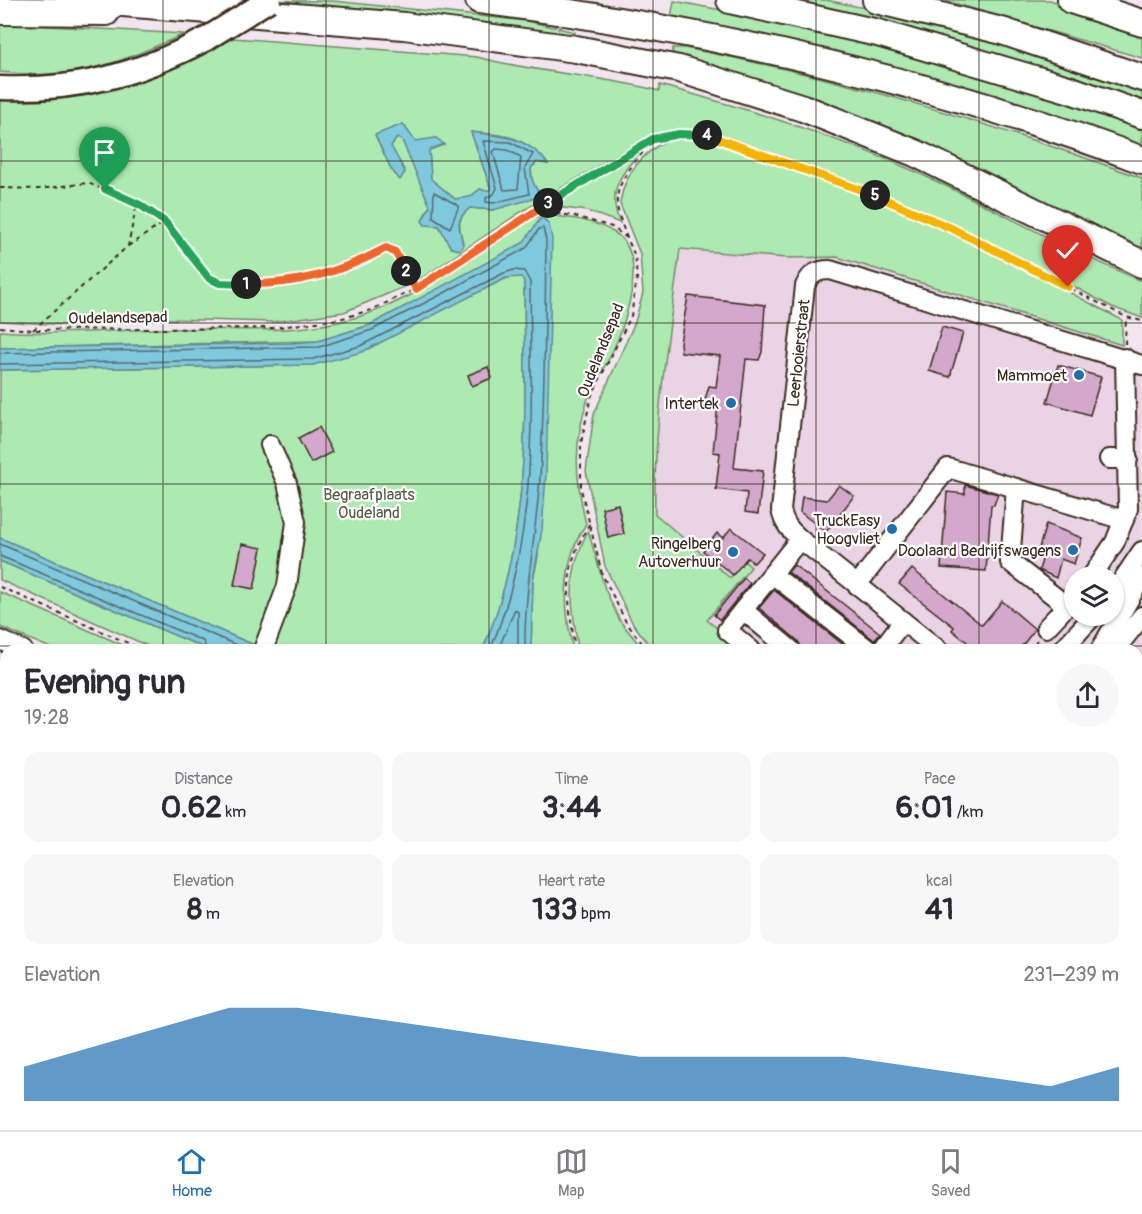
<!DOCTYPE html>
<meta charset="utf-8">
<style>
:root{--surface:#fff;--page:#f7f7f7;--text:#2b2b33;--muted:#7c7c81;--line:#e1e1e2;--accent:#1f6fb2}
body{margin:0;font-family:Pangolin,sans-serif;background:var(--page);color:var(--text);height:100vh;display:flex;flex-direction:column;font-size:22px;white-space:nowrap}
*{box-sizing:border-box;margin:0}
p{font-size:20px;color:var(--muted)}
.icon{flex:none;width:33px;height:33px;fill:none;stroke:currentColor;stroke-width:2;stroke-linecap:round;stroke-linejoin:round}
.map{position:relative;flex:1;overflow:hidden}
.panel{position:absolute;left:0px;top:644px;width:1143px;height:488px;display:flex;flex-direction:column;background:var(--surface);border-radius:18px 18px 0 0;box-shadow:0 2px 4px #0004}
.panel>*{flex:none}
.controls{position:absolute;left:1064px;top:566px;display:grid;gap:12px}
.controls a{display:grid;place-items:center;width:60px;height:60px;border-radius:50%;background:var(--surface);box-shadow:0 2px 4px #0004;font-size:30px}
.pin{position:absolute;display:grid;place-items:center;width:51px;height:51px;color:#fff;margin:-62px -26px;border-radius:50% 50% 50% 0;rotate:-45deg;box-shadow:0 0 6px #0007}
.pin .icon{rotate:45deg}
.km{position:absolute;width:30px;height:30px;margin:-15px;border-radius:50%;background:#222;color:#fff;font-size:16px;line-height:30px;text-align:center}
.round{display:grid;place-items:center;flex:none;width:63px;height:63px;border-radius:32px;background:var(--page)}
.headline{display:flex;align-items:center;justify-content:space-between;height:102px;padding:0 24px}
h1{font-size:33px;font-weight:700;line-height:45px}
.metrics{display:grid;grid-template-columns:repeat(3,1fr);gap:9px;height:102px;padding:6px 24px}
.metrics div{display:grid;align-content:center;border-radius:15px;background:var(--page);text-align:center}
.metrics b{font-size:30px;font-weight:700}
.metrics small{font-size:16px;font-weight:400}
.metrics p{font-size:16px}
.chart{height:168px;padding:12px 24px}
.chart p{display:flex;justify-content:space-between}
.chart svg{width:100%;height:108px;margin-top:6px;fill:var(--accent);opacity:.7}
.menu{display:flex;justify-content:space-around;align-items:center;height:84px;border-top:2px solid var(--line);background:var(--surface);font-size:16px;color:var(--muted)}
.menu a{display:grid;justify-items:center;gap:3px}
.menu .current{color:var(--accent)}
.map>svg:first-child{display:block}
.built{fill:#e9d3e5;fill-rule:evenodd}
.green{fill:#aceab1;stroke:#748a68;stroke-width:1.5;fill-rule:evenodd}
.water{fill:#7fc9df;stroke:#648992;stroke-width:1.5}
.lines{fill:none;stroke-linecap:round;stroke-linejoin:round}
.shore{stroke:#566a6b;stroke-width:1.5}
.building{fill:#d3a8cc;stroke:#3b2a1e;stroke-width:1.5}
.minor-casing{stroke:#3b2a1e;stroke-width:22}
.major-casing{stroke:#3b2a1e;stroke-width:27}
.highway-casing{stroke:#3b2a1e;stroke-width:30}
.path{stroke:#3b2a1e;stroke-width:2;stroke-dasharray:4.5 4.5;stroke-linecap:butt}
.minor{stroke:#fff;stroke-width:18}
.major{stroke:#fff;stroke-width:22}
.highway{stroke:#fff;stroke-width:26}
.major-bridge-casing{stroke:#3b2a1e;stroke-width:27;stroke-linecap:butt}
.major-bridge{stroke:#fff;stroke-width:22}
.split-1-casing{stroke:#fff;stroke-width:12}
.split-2-casing{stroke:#fff;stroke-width:12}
.split-3-casing{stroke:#fff;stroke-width:12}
.split-4-casing{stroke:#fff;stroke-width:12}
.split-5-casing{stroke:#fff;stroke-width:12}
.split-6-casing{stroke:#fff;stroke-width:12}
.split-1{stroke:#22a559;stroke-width:8}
.split-2{stroke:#f0652b;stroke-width:8}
.split-3{stroke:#f0652b;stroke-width:8}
.split-4{stroke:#22a559;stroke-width:8}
.split-5{stroke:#f5b400;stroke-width:8}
.split-6{stroke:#f5b400;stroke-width:8}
.grid{fill:none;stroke:#3b2a1e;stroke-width:1.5;stroke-opacity:0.55}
.poi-dot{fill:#1f6fb2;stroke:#fff;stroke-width:2}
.labels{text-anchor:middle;stroke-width:4.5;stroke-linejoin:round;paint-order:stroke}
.street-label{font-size:16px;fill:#3b2a1e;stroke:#fff}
.poi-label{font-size:16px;fill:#3b2a1e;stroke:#fff;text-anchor:end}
.park-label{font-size:16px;fill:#575a43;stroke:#fff}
</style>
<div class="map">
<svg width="1142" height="1130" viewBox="0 0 1142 1130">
<rect width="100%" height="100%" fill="#f2e5f0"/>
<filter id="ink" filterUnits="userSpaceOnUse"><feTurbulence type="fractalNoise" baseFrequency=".0167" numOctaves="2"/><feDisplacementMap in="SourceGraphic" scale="12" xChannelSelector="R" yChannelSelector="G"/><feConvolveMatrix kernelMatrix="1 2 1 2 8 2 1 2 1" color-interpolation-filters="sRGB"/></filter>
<g filter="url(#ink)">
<path class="built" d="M679,247L837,257L1111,341L1142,354V1130H611L614,1125H1137V650L742,649L707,620L652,519L653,455ZM1074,576H1113V615H1074Z"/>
<g class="green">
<polygon points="174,0 333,1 527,21 575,32 573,38"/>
<polygon points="776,0 826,0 869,9 991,40 1142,87 1142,105"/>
<polygon points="943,0 1050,0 1142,28 1142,58"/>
<path d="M674,1C833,30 989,74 1142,127V149L671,17Z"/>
<path d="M0,23L184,34C144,52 101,71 56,74C38,76 18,73 0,72Z"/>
<path d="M233,38L477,57C536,73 599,75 659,91L660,85C744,108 826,133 907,168C987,203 1061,248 1142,281V318L1112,307L1013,254L858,184L725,136L677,131L657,134L617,155L518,214L416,282L344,312L272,322L168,319L64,325L0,321V100C92,106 153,78 233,38ZM403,124L415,142L436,138L444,145L429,150L431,179L455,199L470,197L480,189L486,191L491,189L471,132C509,136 521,134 547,164L537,162L531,168L533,185L538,192L493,210L470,208C456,219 459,227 463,243L451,248L439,226L429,225L423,218L430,206L402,140L397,138L391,146L405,172L397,178L376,136Z"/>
<path d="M673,48H685C841,77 993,124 1142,178V252L672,57Z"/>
<path d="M684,136L709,138L905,211L1008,260L1122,320V345L837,257L787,258L680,249C669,336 653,426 655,514L730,578L744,561L751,567L707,620L742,649H652L632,622L605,566L586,471L594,414L635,322L643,293L640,254L620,204C624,170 652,141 684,136Z"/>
<path d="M642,150C621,174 606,191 620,223L587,211L549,206Z"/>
<path d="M544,215C567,217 595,220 615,233C651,256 624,328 610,357C603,371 593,383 588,398C573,444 575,478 586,524C561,562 563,607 573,649H531L533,580L538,557L549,224L544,219L523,243L443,287L370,325L318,341L0,348V331C52,335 102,331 154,329C231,327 305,339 378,310C434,288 480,251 530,219Z"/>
<path d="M514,275L521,277L524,281C525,405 533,533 483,649H264L0,538V370L313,365Z"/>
<path d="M588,530L605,589L620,621L643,649H578C571,599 566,578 588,530Z"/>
<polygon points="0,561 207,649 157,650 0,580"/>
<polygon points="0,592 132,649 53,649 0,627"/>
<polygon points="2,989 6,990 6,1107 0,1105 0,994"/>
<polygon points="229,1125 388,1125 385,1130 226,1130"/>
<polygon points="441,1125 596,1125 593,1130 439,1130"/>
</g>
<g class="water">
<path d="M403,124L415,141L436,138L444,144L429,150L431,179L455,199L470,197L480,189L486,191L491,189L471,132C502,136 529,137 548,164L537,162L531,168C531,180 534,187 542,196L493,210L470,208C452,222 461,228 463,247L460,250L451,248L439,226L425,225L422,221L430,206L402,140L397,138L391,146L405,172L400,180L391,169L375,135Z"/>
<path d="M540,219H544L549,224L552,239L546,474L542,530L533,580L531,649H483C533,533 525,405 524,281L521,277L506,278L362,352L313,365L0,370V348L290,343L318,341L370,325L523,243Z"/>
<polygon points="0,538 264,649 207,649 0,561"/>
</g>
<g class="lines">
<g class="shore">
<polygon points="483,141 510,142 533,154 525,168 529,194 493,203 486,202 486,198 494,194 497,188"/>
<polygon points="496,149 507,150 521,157 518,189 504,190 493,152"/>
<polygon points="434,192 459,206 450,228 433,217"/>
<path d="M0,353L319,347L372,330L446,292L526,248L539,229L543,228L546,240C545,319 545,398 540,477C536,535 524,591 525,650"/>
<path d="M0,364L313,359L360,346L504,273L514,270L524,271L530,282C531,405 540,534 490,650"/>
<polyline points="0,544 248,650"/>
<polyline points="0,556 203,641 207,650"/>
<polyline points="498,650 515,609 518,612 518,650"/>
</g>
</g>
<g class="building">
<polygon points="688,296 765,305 762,352 759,360 746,359 734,468 763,471 758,514 745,512 747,493 716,489 720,453 713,452 718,404 704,403 709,386 716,387 720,356 681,352 680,343"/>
<polygon points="942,327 963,333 950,377 929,371"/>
<polygon points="1058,365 1101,377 1090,415 1047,402"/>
<polygon points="488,367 492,378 472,386 468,375"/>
<polygon points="319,427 332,452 311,463 298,438"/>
<polygon points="839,485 854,496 826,532 800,512 802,497 827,500"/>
<polygon points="965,485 998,494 994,505 991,505 986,571 941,568 947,492 965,494"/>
<polygon points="618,504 624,534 608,538 602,508"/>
<polygon points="1046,524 1082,538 1074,564 1061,559 1056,578 1039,570 1045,550 1039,548"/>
<polygon points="731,528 763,553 754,563 747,558 733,575 703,551 717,533 723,538"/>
<polygon points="242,544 262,548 254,589 234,585"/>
<polygon points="794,565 880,633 874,640 788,572"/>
<polygon points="912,569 982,625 1002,601 1035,629 1019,650 977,650 952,630 954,627 899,584"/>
<polygon points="744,578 750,583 720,620 714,615"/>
<polygon points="774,590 850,650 802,650 798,641 759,608"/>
</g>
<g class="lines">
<g class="minor-casing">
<g id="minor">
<polyline points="1109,459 1128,459"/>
<polyline points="1016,488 1010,562 1067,606"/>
<polyline points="772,574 869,650"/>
<polyline points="1092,576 1115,542 1128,509 1125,358"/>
<polyline points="857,585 948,468 1124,520"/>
<polyline points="1113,594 1142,551"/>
<polyline points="743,610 791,650"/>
<polyline points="1046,628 1074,598"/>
<polyline points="0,640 23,650"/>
<polyline points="263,650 287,586 296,522 287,483 270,445"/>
<polyline points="751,650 727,630 800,539"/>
<polyline points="881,650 903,621"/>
<path d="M939,650L800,539C790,530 784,524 781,510L805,286C810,274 817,270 830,270L1142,365"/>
<polyline points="1062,650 1094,615"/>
<polyline points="1100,650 1142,577"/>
<polyline points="1115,650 1142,616"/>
<polyline points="0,710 6,712"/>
<polyline points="1137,765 1140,767 1137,771"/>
<polyline points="1137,803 1142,807"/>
<polyline points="0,833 6,835"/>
<polyline points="0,976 6,979"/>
<polyline points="1137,1046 1142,1050"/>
<polyline points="0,1109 6,1112"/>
<polyline points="1082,1125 1089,1130"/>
<polyline points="8,1130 10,1125"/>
<polyline points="212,1130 214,1125"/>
<polyline points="728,1130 730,1125"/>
<polyline points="760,1130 763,1125"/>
<polyline points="985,1130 987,1125"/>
</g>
</g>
<g class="major-casing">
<path id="major" d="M0,88C77,91 138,75 206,39"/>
</g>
<g class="highway-casing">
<g id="highway">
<polyline points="86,0 404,26 576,49 679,69 803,108 915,153 1142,264"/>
<path d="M479,0C705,29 928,79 1142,160"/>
<polyline points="730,0 878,33 1068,89 1142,115"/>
<polyline points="876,0 1002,31 1142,78"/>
<polyline points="1071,0 1142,23"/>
<polyline points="0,11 106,12"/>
</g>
</g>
<g class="path">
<polyline points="0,188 39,189 88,183 140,205 165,222 209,278 220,283 278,285 334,271 386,248 395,251 416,289"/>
<path d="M530,213C567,191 638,139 678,134C711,129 747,148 778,159C899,202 1012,258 1126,317L1142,321"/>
<path d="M627,238C623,227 617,213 617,202C616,180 639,158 652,141"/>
<polyline points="128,246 165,222"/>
<polyline points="0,327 33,330 272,328 339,319 371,310 416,289 528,215 551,213 574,216 612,227 627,238 635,256 637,278 631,316 591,397 581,443 581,489 602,574 626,622 647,650"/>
<polyline points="33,330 128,246 137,203"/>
<polyline points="1125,344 1126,317"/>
<polyline points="0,587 144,650"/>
<path d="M575,650C568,597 561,571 590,523"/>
<polyline points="1030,650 1037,640"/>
<polyline points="1044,650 1048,645"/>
<polyline points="2,697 6,688"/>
<polyline points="0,771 6,773"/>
<polyline points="0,898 6,884"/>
<polyline points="0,937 6,940"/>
<polyline points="138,1125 149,1130"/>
<polyline points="183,1125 195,1130"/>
<polyline points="279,1125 288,1130"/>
<polyline points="398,1125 408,1130"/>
<polyline points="89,1130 91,1125"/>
<polyline points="388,1130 391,1125"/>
<polyline points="435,1130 437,1125"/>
<polyline points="599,1130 603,1125"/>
</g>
<use href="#minor" class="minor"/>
<use href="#major" class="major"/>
<use href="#highway" class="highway"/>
<g class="major-bridge-casing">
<polyline id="major-bridge" points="206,39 269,0"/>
</g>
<use href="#major-bridge" class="major-bridge"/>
</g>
</g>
<g class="lines" filter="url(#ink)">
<g class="split-1-casing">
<polyline id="split-1" points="105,189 140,205 165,222 209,278 220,283 246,284"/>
</g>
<g class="split-2-casing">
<path id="split-2" d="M246,284C295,285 342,272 386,248L395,252L406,271"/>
</g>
<g class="split-3-casing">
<polyline id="split-3" points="406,271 416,289 548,203"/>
</g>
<g class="split-4-casing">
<polyline id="split-4" points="548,203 653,139 679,134 707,135"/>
</g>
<g class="split-5-casing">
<polyline id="split-5" points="707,135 875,195"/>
</g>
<g class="split-6-casing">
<polyline id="split-6" points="875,195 953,229 1068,287"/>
</g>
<use href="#split-1" class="split-1"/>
<use href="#split-2" class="split-2"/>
<use href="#split-3" class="split-3"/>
<use href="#split-4" class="split-4"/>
<use href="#split-5" class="split-5"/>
<use href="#split-6" class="split-6"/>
</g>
<path class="grid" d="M163,0V650M326,0V650M489,0V650M653,0V650M816,0V650M979,0V650M0,161H1142M0,323H1142M0,484H1142M0,646H1142M0,807H6M1137,807H1142M0,969H6M1137,969H1142M163,1125V1130M326,1125V1130M489,1125V1130M653,1125V1130M816,1125V1130M979,1125V1130"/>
<g class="poi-dot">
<circle cx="1079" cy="375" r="6"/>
<circle cx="731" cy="403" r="6"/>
<circle cx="892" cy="529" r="6"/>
<circle cx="1073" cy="550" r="6"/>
<circle cx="733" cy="552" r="6"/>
</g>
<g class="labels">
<g class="street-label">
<text transform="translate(118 317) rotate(-1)" y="6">Oudelandsepad</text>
<text transform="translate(600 350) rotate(-68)" y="6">Oudelandsepad</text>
<text transform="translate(798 353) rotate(-84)" y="6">Leerlooierstraat</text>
</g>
<g class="poi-label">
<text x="1067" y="381">Mammoet</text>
<text x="719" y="409">Intertek</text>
<text x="880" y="526">TruckEasy<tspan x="880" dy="18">Hoogvliet</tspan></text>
<text x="721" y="549">Ringelberg<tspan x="721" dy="18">Autoverhuur</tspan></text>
<text x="1061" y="556">Doolaard Bedrijfswagens</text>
</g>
<g class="park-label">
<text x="369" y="500">Begraafplaats<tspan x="369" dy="18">Oudeland</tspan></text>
</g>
</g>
</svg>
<div class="controls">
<a><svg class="icon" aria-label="layers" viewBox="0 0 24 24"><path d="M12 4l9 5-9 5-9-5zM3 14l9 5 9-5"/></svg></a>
</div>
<div class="pin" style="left:105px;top:189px;background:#1e9e55"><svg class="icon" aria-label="arrive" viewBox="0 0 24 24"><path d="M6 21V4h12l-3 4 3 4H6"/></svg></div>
<div class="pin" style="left:1068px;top:287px;background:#d93025"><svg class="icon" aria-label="check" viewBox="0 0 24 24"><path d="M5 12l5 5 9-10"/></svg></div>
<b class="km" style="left:246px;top:284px">1</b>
<b class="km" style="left:406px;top:271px">2</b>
<b class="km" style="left:548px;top:203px">3</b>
<b class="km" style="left:707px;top:135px">4</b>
<b class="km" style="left:875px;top:195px">5</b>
<section class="panel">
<div class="headline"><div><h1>Evening run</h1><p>19:28</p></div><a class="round"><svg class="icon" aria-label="share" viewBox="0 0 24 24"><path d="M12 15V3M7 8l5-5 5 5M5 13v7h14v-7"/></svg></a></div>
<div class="metrics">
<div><p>Distance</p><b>0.62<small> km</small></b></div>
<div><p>Time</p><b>3:44</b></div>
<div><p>Pace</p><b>6:01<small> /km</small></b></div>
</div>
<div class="metrics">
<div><p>Elevation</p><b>8<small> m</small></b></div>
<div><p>Heart rate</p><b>133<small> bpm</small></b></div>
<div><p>kcal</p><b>41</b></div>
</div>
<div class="chart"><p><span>Elevation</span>231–239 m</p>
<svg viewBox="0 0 160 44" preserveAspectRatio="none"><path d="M0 44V30L10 22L20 14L30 6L40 6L50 10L60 14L70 18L80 22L90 26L100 26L110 26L120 26L130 30L140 34L150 38L160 30V44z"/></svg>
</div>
</section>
</div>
<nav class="menu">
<a class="current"><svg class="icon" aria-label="home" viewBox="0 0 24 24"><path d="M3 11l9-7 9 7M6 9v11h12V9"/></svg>Home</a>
<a><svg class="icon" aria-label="map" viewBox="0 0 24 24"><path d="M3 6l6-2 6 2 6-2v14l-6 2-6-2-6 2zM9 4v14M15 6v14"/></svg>Map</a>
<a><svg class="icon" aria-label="saved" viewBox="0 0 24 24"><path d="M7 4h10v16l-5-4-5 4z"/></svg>Saved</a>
</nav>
